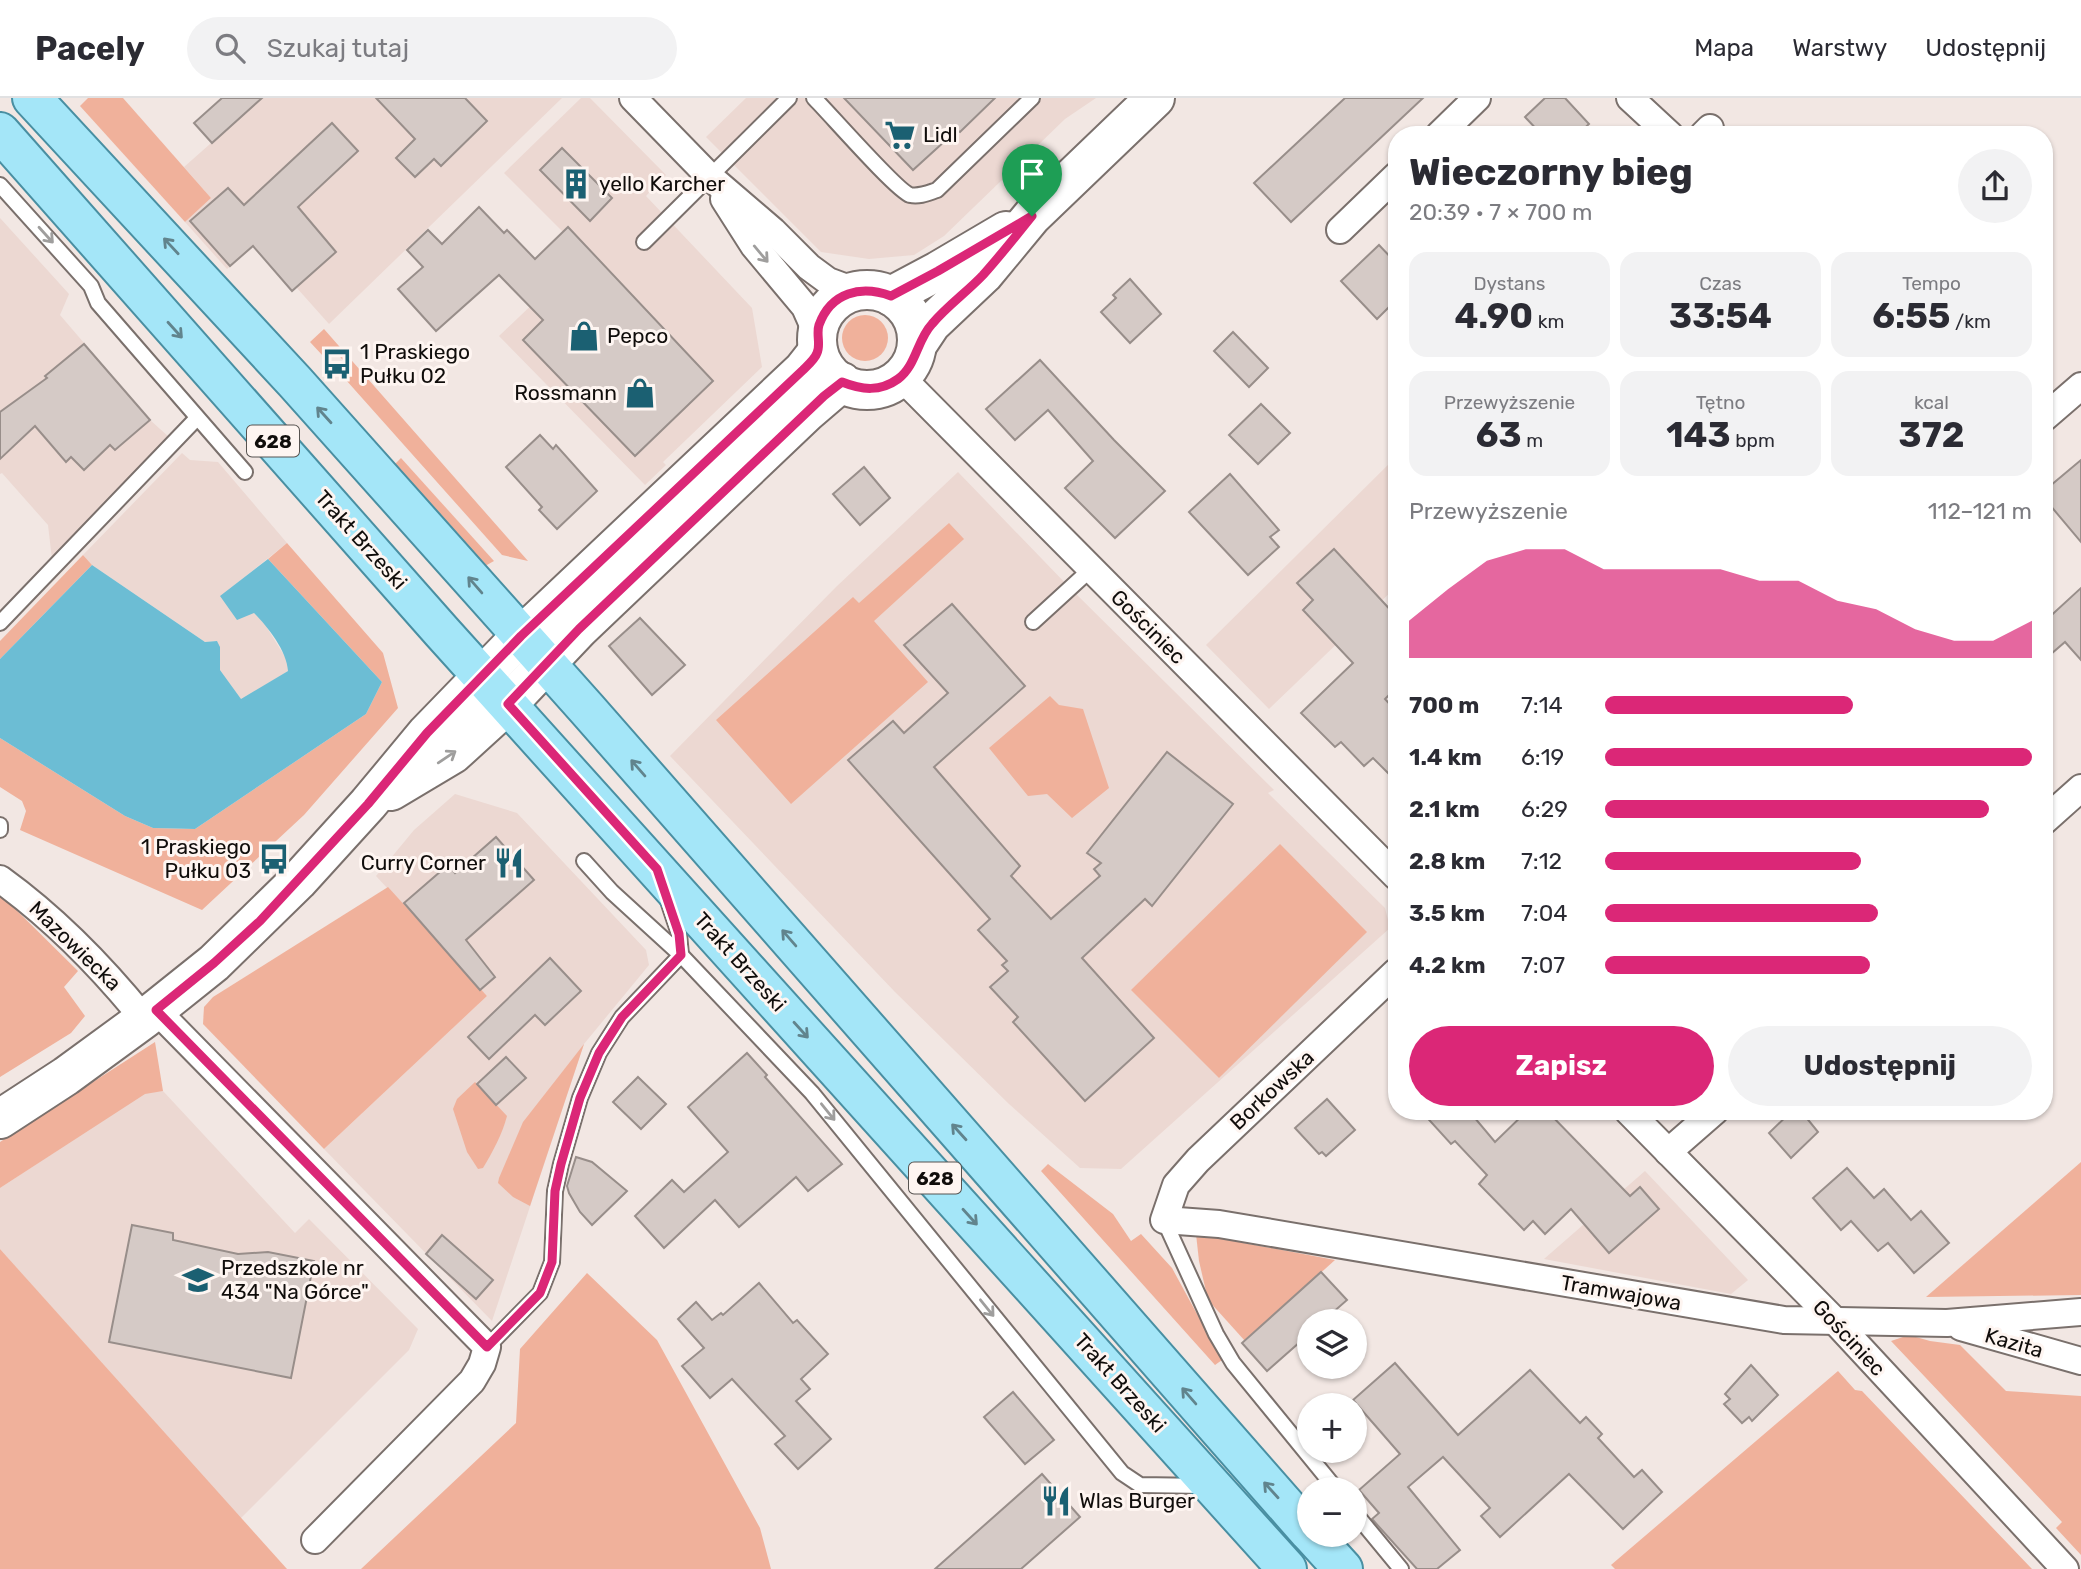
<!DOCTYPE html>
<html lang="pl">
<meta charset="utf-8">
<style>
:root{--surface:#fff;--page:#f2f2f3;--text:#2b2b33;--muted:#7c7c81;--line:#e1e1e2;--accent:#db2777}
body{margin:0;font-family:Rubik,sans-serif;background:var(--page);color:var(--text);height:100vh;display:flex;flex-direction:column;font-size:26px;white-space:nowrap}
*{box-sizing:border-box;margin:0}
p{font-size:23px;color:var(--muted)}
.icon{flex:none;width:38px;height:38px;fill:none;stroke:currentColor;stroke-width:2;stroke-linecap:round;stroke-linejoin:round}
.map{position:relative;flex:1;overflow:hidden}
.side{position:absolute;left:1388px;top:28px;width:665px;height:994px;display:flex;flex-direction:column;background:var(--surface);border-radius:28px;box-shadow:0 2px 5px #0004}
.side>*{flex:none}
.buttons{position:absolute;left:1297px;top:1211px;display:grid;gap:14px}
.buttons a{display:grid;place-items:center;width:70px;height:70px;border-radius:50%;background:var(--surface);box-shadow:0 2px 5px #0004;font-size:35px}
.pin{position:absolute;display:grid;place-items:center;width:60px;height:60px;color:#fff;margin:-72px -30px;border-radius:50% 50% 50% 0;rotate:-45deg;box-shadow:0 0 7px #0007}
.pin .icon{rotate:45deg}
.round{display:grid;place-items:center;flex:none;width:74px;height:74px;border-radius:37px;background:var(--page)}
.head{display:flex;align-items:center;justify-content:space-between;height:119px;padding:0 21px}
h1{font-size:38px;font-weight:700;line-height:52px}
.metrics{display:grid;grid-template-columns:repeat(3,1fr);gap:10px;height:119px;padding:7px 21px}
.metrics div{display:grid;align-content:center;border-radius:18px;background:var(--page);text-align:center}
.metrics b{font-size:35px;font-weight:700}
.metrics small{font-size:19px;font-weight:400}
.metrics p{font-size:19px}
.chart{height:196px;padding:14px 21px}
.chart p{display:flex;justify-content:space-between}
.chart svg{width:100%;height:126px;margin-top:7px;fill:var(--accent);opacity:.7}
.cta{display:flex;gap:14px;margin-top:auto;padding:14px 21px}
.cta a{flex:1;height:80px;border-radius:42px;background:var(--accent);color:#fff;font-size:28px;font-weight:700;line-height:80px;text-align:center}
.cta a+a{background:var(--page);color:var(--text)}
ul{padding:0 21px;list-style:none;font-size:23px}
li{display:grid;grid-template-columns:112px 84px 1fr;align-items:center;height:52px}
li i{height:18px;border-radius:9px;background:var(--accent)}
header{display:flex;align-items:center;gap:42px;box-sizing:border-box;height:98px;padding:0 35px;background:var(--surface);border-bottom:2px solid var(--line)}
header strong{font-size:33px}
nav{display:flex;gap:38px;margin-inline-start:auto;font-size:24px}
.search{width:490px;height:63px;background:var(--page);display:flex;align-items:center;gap:18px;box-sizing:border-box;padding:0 24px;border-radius:38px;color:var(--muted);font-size:26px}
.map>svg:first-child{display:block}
.built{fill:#ecd8d2}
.green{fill:#f0b19b}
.water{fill:#6cbdd4}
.building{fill:#d5cac6;stroke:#988e8a;stroke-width:2}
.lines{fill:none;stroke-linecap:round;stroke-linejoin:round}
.lane-casing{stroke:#7a706c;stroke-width:18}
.street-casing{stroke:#7a706c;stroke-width:30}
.secondary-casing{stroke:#7a706c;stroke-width:42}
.primary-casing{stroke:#498fa2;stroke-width:42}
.lane{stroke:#fff;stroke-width:14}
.street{stroke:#fff;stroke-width:26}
.secondary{stroke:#fff;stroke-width:38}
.primary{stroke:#a4e6f8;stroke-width:38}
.oneway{stroke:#9f9e9d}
.oneway2{stroke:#61848d}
.route-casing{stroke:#fff;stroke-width:14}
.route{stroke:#db2777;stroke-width:9}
.labels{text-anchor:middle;stroke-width:6;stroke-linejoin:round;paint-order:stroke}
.shield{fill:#fef5f1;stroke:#575350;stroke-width:2}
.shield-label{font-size:19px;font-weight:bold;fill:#100d0b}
.poi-label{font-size:21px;fill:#100d0b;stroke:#fef5f1;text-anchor:start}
.street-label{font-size:21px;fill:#100d0b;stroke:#fef5f1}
</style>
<header>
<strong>Pacely</strong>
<div class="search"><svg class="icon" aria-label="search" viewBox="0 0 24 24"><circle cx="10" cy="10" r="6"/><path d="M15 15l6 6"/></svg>Szukaj tutaj</div>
<nav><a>Mapa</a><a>Warstwy</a><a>Udostępnij</a></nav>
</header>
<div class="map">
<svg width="2081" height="1471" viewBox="0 0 2081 1471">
<rect width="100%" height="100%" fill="#f2e7e3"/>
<g class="built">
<polygon points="262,0 562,0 329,226 296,189 291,193 253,148 227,171 185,124 211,100 184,69"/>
<polygon points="581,0 590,0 666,77 646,98 752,210 762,269 663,364 666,367 645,387 499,238 585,156 504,75"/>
<polygon points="746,0 1096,0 1065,21 944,138 914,157 869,161 821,154 706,39"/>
<polygon points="0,120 69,196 60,217 150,322 170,340 52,461 48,427 2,375 0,376"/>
<polygon points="182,355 190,362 218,364 287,445 221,498 254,515 264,525 287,562 288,573 241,602 220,572 220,558 217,543 205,544 92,467 83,457"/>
<polygon points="1396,359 1396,489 1269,611 1206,547"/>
<polygon points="958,374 1070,490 1274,692 1268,695 1385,810 1390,830 1121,1071 1080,1070 1009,1006 895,894 670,658 836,489"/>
<polygon points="455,696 517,715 646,852 649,867 584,946 492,1223 324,1051 487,898 376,778 414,732"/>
<polygon points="163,993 295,1135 309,1121 418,1231 409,1252 240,1421 0,1151 0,1090 145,995"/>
<polygon points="1645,1073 1748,1182 1731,1196 1544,1161"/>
</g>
<g class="green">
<polygon points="88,0 123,0 211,100 185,124 80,8"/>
<circle cx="865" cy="240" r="23"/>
<polygon points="324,231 528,463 502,457 346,282 352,272 332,250 323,258 310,244"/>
<polygon points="401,360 494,463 485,468 408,384 395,366"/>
<polygon points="949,425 964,441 874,523 928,584 791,706 716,622 853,499 859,505"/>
<polygon points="287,445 383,555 398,610 304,717 202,812 20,732 26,713 22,703 0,689 0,640 125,718 153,730 195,731 366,616 382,584 268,461"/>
<polygon points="83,457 92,467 0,561 0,543"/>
<polygon points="1050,598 1059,607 1083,611 1109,690 1072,720 1047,696 1028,698 989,650"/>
<polygon points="1280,746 1367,834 1219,980 1131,892"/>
<polygon points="388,789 487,898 324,1051 203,926 204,909 213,899"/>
<polygon points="0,796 78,873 64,889 85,918 71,935 0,979"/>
<polygon points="155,944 163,993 145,996 0,1090 0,1044"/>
<polygon points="584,946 530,1108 513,1099 498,1085 499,1080 523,1024"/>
<path d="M475,984L507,1018C502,1037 493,1053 483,1070L478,1071L467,1054L453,1011L457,1001Z"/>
<polygon points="2081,1064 2081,1197 1926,1199"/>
<polygon points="1048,1066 1113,1116 1131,1143 1141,1136 1172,1170 1222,1262 1215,1267 1041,1073"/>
<polygon points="1196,1136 1335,1162 1245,1243 1208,1202 1199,1163"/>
<polygon points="0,1151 287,1471 0,1471"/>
<polygon points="587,1175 657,1242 760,1430 771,1471 361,1471 516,1325 520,1251"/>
<polygon points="1909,1237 1930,1243 1960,1247 2006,1293 2081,1298 2081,1457 2056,1430 2062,1424 1891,1243"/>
<polygon points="1838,1273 1855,1292 1862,1293 2032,1471 1615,1471 1611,1467"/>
</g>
<path class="water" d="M268,461L382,584L366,616L195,731L153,730L125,718L0,640V561L92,467L205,544L217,543L220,549V572L241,601L288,573C287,553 268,529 254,515L237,522L220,498Z"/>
<g class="building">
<polygon points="222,0 262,0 212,45 194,25"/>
<polygon points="376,0 465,0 487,23 441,68 434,61 415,79 396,60 415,41"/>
<polygon points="844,0 995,0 960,34 957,32 913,72"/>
<polygon points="1345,0 1423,0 1291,124 1254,85"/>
<polygon points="1545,0 1565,0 1589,26 1577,37 1542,37 1525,19"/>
<polygon points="332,25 358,53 298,109 336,154 292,193 253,148 230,168 190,123 228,90 244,107"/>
<polygon points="562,50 612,100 590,123 540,72"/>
<polygon points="479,109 504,135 507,132 535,161 568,129 713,283 635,358 523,242 543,222 499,177 436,233 398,191 423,169 407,152 428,132 442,146"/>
<polygon points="1379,147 1396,165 1396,202 1377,221 1341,183"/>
<polygon points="1130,181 1161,216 1130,245 1101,214 1116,200 1113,197"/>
<polygon points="1233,234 1268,270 1249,289 1214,253"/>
<polygon points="84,246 150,322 115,352 110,347 84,372 71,359 66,364 35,328 0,361 0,314 47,280 45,278"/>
<polygon points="1040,262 1114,342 1165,393 1115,440 1065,390 1093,363 1048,312 1015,342 986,311"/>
<polygon points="1261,306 1290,335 1258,366 1229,337"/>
<polygon points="540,337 553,351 556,347 597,393 557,431 539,412 542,409 506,369"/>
<polygon points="2081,362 2081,444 2044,400 2044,393"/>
<polygon points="864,369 890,400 860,427 833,396"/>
<polygon points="1230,376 1279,432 1270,439 1279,449 1248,477 1189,414"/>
<polygon points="1334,451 1396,518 1396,590 1385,601 1396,613 1396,683 1373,660 1364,668 1341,644 1335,649 1301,615 1353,565 1303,512 1313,502 1297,485"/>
<polygon points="2081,490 2081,562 2065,544 2044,562 2044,524"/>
<polygon points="952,506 1025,588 934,669 1020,768 1011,778 1051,821 1100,778 1094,771 1101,765 1087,755 1167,654 1233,706 1152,808 1145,801 1082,860 1154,940 1085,1003 1013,924 1018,919 990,889 1008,873 1002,867 1007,863 978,832 990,821 848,662 893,623 904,635 948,595 904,547"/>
<polygon points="640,520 685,567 652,597 609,548"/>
<polygon points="496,739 534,782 466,842 495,879 480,892 404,805 448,767 455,775"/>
<polygon points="550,860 581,893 545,927 535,917 489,961 468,939"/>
<polygon points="747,955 767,977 765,979 842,1066 808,1093 796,1079 739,1129 715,1102 664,1150 635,1118 672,1082 684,1094 728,1054 688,1009"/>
<polygon points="506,959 526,980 496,1007 477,986"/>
<polygon points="638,979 666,1006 641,1031 613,1004"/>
<polygon points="1327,1001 1355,1032 1326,1058 1322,1054 1319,1056 1295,1030"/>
<polygon points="1421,1013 1469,1013 1495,1044 1527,1013 1547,1013 1630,1098 1640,1089 1659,1111 1609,1155 1571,1111 1545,1136 1533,1123 1524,1132 1479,1086 1487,1077 1455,1043 1451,1046"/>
<polygon points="1792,1013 1801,1013 1818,1034 1791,1060 1769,1035"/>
<polygon points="576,1059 592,1064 627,1093 592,1127 580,1114 569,1095 567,1088"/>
<polygon points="1847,1070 1874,1100 1884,1091 1911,1122 1921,1113 1949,1145 1914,1175 1888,1145 1878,1153 1851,1123 1841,1132 1813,1100"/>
<polygon points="132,1127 173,1135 173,1142 238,1156 268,1154 314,1163 291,1280 109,1244"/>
<polygon points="442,1137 493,1182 476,1201 426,1156"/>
<polygon points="1321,1174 1347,1202 1323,1223 1309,1223 1309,1236 1267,1273 1242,1245"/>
<polygon points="759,1185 793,1225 797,1222 828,1256 801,1281 810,1291 796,1303 831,1341 798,1371 775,1346 785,1338 732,1281 710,1300 682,1268 704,1250 678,1221 696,1204 712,1222 721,1215 723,1217"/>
<polygon points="1395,1265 1458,1337 1530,1272 1580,1325 1586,1319 1602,1336 1598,1340 1634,1379 1642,1372 1662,1394 1623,1431 1569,1376 1500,1439 1481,1418 1490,1410 1443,1359 1408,1389 1460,1452 1437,1471 1417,1471 1372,1421 1379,1415 1359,1392 1400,1356 1353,1302"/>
<polygon points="1751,1267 1778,1297 1752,1323 1749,1319 1742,1325 1724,1306 1730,1301 1725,1296"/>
<polygon points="1013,1294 1054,1342 1025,1366 984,1319"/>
<polygon points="1042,1376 1080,1419 1021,1471 935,1471"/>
</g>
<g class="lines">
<g class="lane-casing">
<g id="lane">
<path d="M814,0C829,15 897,93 910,97C920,99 928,95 937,92L1032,0"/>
<polyline points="0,87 91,188 98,205 245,374"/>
<polyline points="644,144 789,0"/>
<polyline points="1033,524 1091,471"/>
<polyline points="0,525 197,320"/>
<polyline points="0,727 0,732"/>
<polyline points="584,763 612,794 681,857 812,995 1122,1375 1140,1387 1205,1388"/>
<polyline points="1164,1122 1216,1236 1233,1265 1336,1391"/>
<polyline points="487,1249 540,1195 552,1164 555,1093 561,1066 580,1000 599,955 622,919 681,857 679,836 668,803"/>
<polyline points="1354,1414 1401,1471"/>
</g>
</g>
<g class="street-casing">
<g id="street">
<polyline points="633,0 710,79 773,133 809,169 828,183 855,193"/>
<polyline points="1630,0 1670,37"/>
<polyline points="1439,37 1477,0"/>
<polyline points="1703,37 1710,30"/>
<polyline points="724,101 754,148 805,209 817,236"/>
<polyline points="1340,132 1396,78"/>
<polyline points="901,279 1396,778"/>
<polyline points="2044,320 2081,288"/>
<polyline points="2044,723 2081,690"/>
<path d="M0,781C54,820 102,869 144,921"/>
<polyline points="1396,874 1198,1062 1176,1087 1164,1122 1219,1126 1784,1222 1947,1225 2081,1214"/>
<polyline points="156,912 487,1249 482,1266 472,1283 315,1442"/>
<polyline points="1628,1013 1833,1221 2065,1471"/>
<polyline points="1668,1054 1715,1013"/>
<polyline points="1961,1229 2081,1263"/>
</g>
</g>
<g class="secondary-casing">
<g id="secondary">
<circle cx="867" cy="242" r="50"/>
<polyline points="891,198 938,173 1006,133"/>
<polyline points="917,247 931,226 984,176 1032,118 1155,0"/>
<polyline points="391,693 453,656 508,606 579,531 807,314 842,284"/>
<polyline points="0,1021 66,978 144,921 214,865 298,783 368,706 427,635 521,538 803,272 818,253"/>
</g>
</g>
<g class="primary-casing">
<g id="primary">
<polyline points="32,0 295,284 587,611 1309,1434"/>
<polyline points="0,34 442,534 1287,1471"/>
<polyline points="1312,1437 1343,1471"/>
</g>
</g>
<use href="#lane" class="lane"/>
<use href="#street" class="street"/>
<use href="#secondary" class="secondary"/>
<use href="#primary" class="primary"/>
</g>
<defs><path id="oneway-shaft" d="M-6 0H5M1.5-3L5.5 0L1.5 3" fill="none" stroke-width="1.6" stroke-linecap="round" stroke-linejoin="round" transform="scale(1.75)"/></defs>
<g class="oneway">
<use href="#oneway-shaft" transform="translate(46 137) rotate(48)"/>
<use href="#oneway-shaft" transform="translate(761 156) rotate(50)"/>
<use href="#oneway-shaft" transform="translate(447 659) rotate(-34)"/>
<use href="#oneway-shaft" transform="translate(828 1014) rotate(51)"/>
<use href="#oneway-shaft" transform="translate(987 1210) rotate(51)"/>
</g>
<g class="oneway2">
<use href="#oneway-shaft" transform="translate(171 148) rotate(-133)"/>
<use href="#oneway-shaft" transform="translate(175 232) rotate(48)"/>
<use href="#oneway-shaft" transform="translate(324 317) rotate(-132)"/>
<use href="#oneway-shaft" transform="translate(475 487) rotate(-131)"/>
<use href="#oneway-shaft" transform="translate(638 670) rotate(-131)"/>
<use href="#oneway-shaft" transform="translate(789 840) rotate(-131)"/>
<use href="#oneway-shaft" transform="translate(801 932) rotate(48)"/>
<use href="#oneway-shaft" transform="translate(959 1034) rotate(-132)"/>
<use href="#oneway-shaft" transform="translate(970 1119) rotate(48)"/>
<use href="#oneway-shaft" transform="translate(1189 1298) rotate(-131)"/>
<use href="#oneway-shaft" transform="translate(1271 1392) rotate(-132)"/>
</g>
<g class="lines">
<g class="route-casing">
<path id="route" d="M1032,118C1016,138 1000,158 983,177C967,194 947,208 932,226C917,242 916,268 898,281C880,294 862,292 842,284L824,298L579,531L508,606L657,771L679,836L681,857L622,919L599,955L580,1000L561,1066L555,1093L552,1164L540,1195L487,1249L156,912L214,865L260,823L368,706L427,635L521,538L803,272C808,267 815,261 817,255C821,247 816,236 819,227C831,194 861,187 891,198L938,173Z"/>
</g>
<use href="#route" class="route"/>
</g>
<defs>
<g id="supermarket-bare" transform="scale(2.415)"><path d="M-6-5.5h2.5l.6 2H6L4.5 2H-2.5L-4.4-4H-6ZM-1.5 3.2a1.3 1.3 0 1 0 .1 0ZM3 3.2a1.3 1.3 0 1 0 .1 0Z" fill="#1b6072" stroke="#fef5f1" stroke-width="2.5" paint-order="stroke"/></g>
<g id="building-bare" transform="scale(2.415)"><path d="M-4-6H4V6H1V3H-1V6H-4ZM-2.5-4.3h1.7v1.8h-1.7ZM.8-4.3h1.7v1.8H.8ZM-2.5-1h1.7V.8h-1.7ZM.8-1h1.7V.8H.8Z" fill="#1b6072" stroke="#fef5f1" stroke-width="2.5" paint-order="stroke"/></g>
<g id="shop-bare" transform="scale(2.415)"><path d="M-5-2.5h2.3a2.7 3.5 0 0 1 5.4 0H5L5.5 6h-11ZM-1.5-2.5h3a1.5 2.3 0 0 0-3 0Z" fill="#1b6072" stroke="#fef5f1" stroke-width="2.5" paint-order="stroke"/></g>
<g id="bus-bare" transform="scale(2.415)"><path d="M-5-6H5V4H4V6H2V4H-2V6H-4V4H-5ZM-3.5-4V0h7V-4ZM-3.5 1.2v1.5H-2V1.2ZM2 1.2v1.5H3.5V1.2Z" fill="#1b6072" stroke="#fef5f1" stroke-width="2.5" paint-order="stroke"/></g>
<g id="restaurant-bare" transform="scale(2.415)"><path d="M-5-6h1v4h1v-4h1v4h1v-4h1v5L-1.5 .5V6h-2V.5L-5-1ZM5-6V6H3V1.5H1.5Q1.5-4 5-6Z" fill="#1b6072" stroke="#fef5f1" stroke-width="2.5" paint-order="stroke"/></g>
<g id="school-bare" transform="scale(2.415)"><path d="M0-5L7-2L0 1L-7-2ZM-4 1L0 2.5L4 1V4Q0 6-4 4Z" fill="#1b6072" stroke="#fef5f1" stroke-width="2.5" paint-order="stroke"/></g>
</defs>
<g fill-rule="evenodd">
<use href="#supermarket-bare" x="900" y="37"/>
<use href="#building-bare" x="576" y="86"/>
<use href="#shop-bare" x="584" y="238"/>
<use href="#bus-bare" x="337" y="266"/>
<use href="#shop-bare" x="640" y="295"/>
<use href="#bus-bare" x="274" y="761"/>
<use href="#restaurant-bare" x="509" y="765"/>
<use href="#school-bare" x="198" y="1182"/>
<use href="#restaurant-bare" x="1056" y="1403"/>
</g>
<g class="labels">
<g class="shield">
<rect x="247" y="327.5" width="52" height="31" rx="5"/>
<rect x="909" y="1064.5" width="52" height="31" rx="5"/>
</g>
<g class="shield-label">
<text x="273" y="350">628</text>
<text x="935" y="1087">628</text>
</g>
<g class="poi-label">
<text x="923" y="44">Lidl</text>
<text x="599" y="93">yello Karcher</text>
<text x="607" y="245">Pepco</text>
<text x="360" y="261">1 Praskiego<tspan x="360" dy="24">Pułku 02</tspan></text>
<text x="617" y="302" text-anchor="end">Rossmann</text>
<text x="251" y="756" text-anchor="end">1 Praskiego<tspan x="251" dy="24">Pułku 03</tspan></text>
<text x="486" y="772" text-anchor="end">Curry Corner</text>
<text x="221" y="1177">Przedszkole nr<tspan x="221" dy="24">434 "Na Górce"</tspan></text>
<text x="1079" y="1410">Wlas Burger</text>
</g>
<g class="street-label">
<text transform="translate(361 442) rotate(48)" y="7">Trakt Brzeski</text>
<text transform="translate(1148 529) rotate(45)" y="7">Gościniec</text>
<text transform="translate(75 848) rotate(44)" y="7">Mazowiecka</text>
<text transform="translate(740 864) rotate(48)" y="7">Trakt Brzeski</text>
<text transform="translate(1272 992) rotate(-43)" y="7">Borkowska</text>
<text transform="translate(1621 1195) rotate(10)" y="7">Tramwajowa</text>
<text transform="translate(1849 1240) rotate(47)" y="7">Gościniec</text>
<text transform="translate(2014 1245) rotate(16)" y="7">Kazita</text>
<text transform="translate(1120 1285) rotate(48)" y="7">Trakt Brzeski</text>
</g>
</g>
</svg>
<div class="buttons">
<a><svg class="icon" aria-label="layers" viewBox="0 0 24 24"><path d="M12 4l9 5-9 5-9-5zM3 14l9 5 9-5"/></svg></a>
<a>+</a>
<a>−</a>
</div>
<div class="pin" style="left:1032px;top:118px;background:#1e9e55"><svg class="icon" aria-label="arrive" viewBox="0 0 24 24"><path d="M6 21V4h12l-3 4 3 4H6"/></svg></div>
<section class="side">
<div class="head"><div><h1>Wieczorny bieg</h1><p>20:39 · 7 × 700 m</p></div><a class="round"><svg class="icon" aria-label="share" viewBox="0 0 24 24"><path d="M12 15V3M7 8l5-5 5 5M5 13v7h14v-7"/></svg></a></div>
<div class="metrics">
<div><p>Dystans</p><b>4.90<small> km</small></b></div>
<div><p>Czas</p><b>33:54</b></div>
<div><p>Tempo</p><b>6:55<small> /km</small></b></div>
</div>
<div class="metrics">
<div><p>Przewyższenie</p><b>63<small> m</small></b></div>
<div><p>Tętno</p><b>143<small> bpm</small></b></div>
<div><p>kcal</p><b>372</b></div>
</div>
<div class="chart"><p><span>Przewyższenie</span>112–121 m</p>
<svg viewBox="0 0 160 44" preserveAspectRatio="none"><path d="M0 44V31L10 20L20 10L30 6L40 6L50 13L60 13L70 13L80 13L90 17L100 17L110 24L120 27L130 34L140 38L150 38L160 31V44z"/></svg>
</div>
<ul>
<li><b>700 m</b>7:14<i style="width:58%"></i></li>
<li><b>1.4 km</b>6:19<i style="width:100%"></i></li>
<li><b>2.1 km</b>6:29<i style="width:90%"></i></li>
<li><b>2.8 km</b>7:12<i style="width:60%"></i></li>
<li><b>3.5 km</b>7:04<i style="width:64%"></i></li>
<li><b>4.2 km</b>7:07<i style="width:62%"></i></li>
</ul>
<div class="cta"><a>Zapisz</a><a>Udostępnij</a></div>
</section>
</div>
